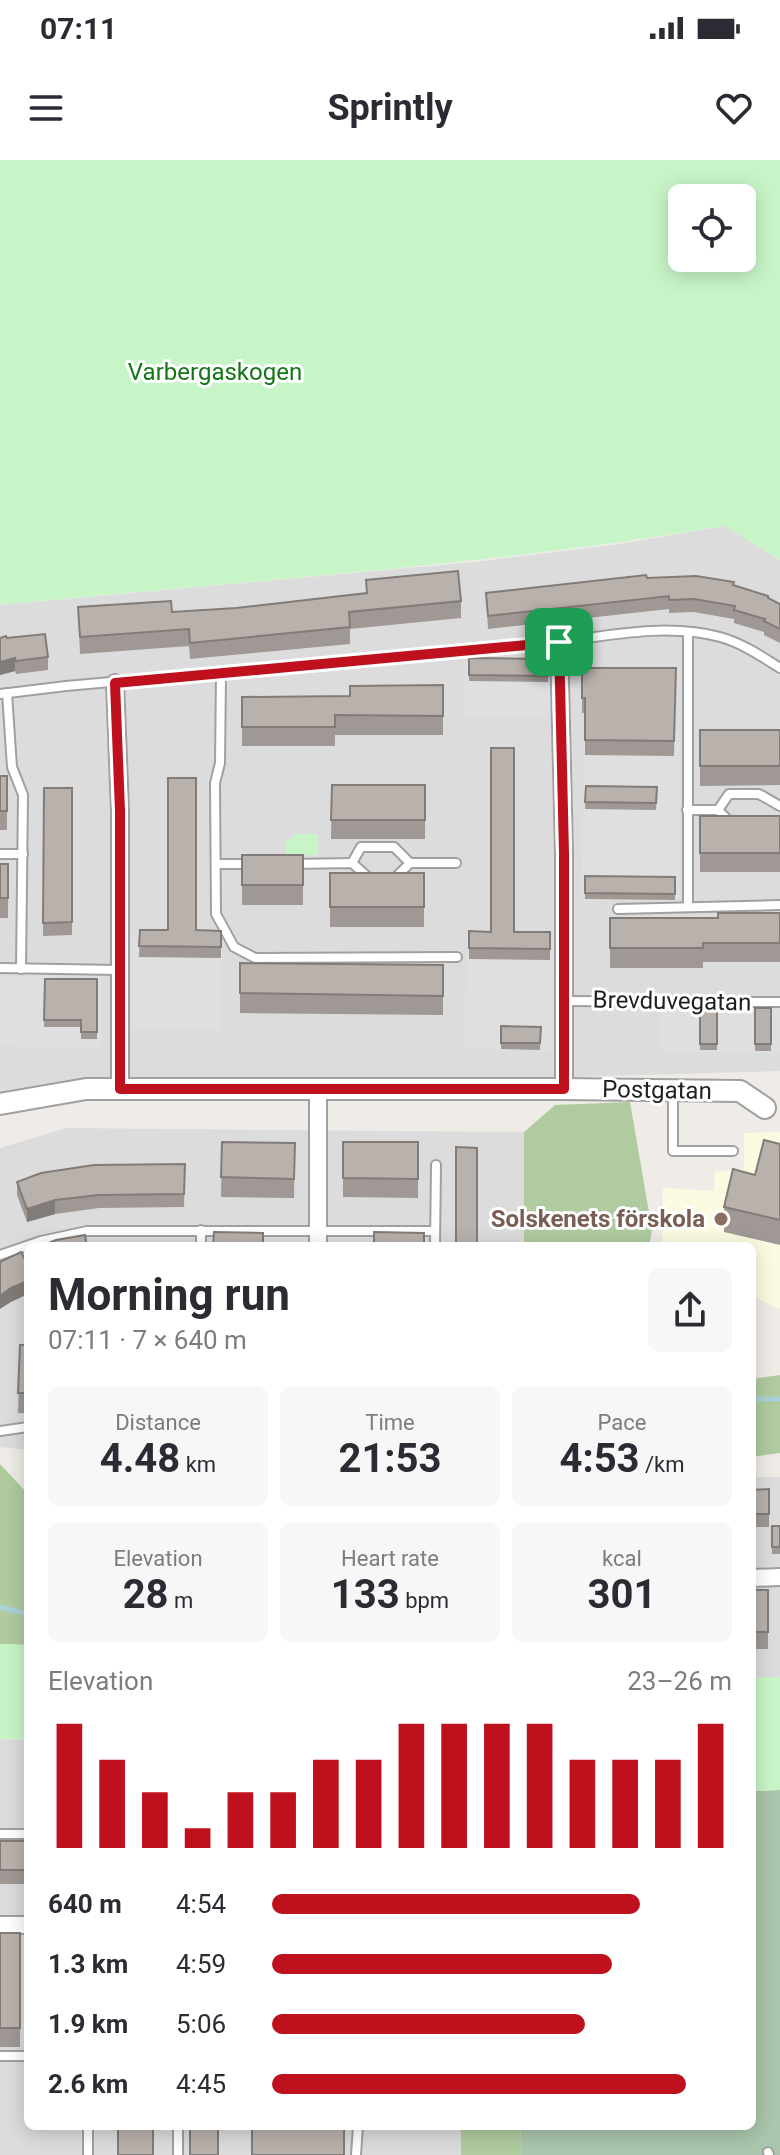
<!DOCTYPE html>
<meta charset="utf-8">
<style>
:root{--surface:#fff;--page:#f7f7f7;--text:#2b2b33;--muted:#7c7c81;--accent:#be111d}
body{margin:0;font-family:Roboto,sans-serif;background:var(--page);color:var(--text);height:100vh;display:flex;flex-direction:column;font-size:30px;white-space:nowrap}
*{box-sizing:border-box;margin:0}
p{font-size:26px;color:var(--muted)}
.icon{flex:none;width:44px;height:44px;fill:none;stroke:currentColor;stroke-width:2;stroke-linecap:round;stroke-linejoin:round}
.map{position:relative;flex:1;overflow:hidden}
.panel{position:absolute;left:24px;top:1082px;width:732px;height:888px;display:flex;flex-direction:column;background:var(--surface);border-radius:12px;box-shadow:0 4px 20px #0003}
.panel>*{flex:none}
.fabs{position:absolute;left:668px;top:24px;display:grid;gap:16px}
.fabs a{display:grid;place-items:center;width:88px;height:88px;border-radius:12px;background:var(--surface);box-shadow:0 4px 20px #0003;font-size:40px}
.pin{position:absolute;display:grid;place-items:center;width:68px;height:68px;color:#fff;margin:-34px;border-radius:16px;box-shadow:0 4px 12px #0006}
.round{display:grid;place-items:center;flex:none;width:84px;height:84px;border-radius:12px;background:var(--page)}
.head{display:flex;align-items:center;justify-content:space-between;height:136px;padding:0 24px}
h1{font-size:44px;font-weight:700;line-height:60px}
.figures{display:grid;grid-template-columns:repeat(3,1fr);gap:12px;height:136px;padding:8px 24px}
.figures div{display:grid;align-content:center;border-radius:12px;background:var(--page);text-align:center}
.figures b{font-size:40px;font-weight:700}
.figures small{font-size:22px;font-weight:400}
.figures p{font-size:22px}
.chart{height:224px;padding:16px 24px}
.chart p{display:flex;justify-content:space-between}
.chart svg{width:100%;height:144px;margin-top:8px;stroke:var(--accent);stroke-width:6}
ul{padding:0 24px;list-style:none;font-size:26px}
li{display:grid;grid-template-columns:128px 96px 1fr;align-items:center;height:60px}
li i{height:20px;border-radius:10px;background:var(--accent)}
.status{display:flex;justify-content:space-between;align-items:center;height:56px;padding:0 40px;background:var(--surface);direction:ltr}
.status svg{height:22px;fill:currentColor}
header{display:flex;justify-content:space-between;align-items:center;height:104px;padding:0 24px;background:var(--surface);font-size:36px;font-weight:700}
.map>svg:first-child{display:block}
.residential{fill:#dddcdd}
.education{fill:#fcfbe2}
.forest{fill:#afcb9f}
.cemetery{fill:#aac6ac}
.park{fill:#c8f5c8;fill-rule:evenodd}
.parking{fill:#dfdfdf}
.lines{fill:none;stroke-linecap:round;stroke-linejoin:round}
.stream{stroke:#abd2d9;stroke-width:5}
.service-casing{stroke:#a0a0a0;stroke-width:12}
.minor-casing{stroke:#a0a0a0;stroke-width:20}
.tertiary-casing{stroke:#a0a0a0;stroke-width:24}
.service{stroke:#fff;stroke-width:8}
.minor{stroke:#fff;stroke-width:16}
.tertiary{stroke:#fff;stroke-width:20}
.wall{fill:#9f9894}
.shaded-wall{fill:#827c78}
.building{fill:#b9b1ac;stroke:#827c78;stroke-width:2}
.route-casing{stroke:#fff;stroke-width:16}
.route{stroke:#be111d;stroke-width:10}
.education-dot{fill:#8d6e63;stroke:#fff;stroke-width:3}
.labels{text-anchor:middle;stroke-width:6;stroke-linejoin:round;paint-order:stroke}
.park-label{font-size:24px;fill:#157617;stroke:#fff}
.street-label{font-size:24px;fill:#1f1f1f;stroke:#fff}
.education-label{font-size:24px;font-weight:bold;fill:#785e54;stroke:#fff;text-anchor:end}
</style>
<div class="status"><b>07:11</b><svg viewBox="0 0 49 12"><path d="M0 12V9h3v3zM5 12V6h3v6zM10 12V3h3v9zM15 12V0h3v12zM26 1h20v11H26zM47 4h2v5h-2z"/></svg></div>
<header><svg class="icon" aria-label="menu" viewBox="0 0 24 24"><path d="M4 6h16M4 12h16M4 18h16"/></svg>Sprintly<svg class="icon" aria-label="heart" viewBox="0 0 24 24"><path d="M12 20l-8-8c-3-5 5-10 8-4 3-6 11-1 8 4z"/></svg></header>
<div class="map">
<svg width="780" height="1995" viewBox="0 0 780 1995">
<rect width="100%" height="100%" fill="#efece7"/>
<g class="residential">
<polygon points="725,366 780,400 780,911 0,933 0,445 474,402 613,385"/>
<polygon points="66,968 524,972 524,1086 28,1086 28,1290 0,1287 0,988"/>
<rect x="752" y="1317" width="28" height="200"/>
<polygon points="0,1579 28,1580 28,1966 461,1966 461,1995 0,1995"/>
</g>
<polygon class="education" points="780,972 780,1149 752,1136 752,1086 662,1086 663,1028 714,1031 715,1012 744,1009 744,973"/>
<g class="forest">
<polygon points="630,942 652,1070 649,1086 524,1086 524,972 555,945"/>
<polygon points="780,1215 780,1293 752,1297 752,1219"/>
<polygon points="0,1304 28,1334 28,1485 0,1484"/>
<polygon points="461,1966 520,1966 522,1995 461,1995"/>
</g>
<polygon class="cemetery" points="780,1630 780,1995 522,1995 520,1966 752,1966 752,1631"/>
<g class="park">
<path d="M0,0H780V400L725,366C485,406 242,421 0,445ZM742,38V98H682V38Z"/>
<polygon points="296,674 318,674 318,695 285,695 285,683"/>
<polygon points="0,1484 28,1485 28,1580 0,1579"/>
<polygon points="752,1517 780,1517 780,1630 752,1631"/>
</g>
<g class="parking">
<polygon points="465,501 551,501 551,557 464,556"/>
<polygon points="583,573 680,573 680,741 582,741"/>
<polygon points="132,775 222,776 221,870 132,870"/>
<polygon points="467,777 554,778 552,891 464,889"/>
<polygon points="0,816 102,817 101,888 0,886"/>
<polygon points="661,846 780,849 780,894 659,891"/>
<polygon points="210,1075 428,1076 428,1086 210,1086"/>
</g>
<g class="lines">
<g class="stream">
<polyline points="752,1239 780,1239"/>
<polyline points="0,1447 28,1454"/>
</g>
<g class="service-casing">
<g id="service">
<polyline points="688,472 688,746"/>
<polyline points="221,513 220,603 215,623 216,754 234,787 255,798 457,797"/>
<polyline points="7,533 12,607 23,635 21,809"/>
<path d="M0,534L66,526L559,482C611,475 668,463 720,477C742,483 761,496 780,508"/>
<polyline points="687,650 718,650 731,663"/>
<polyline points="718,650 729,634 759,634 780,646"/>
<polyline points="0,694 23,694"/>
<polyline points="352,703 361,687 394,687 410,703"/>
<polyline points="216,704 251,704"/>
<polyline points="293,704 352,703 369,718"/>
<polyline points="395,718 410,703 456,703"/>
<polyline points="618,749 780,745"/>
<polyline points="0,808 119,810"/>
<polyline points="565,841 780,842"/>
<polyline points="673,931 673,991 733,991"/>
<polyline points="201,1070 201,1086"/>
<polyline points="435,1086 436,1005"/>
<polyline points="0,1095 41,1081 87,1071 435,1071"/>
<polyline points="0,1271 28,1267"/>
<polyline points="0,1674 28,1674"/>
<polyline points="0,1896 28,1896"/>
<polyline points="768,1992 769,1995"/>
<polyline points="88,1995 88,1966"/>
<polyline points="178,1995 178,1966"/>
<polyline points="356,1995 358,1966"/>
</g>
</g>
<g class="minor-casing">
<g id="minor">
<polyline points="559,482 564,693 564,929"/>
<polyline points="115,523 120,651 120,929"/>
<polyline points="318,1086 318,929"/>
<polyline points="752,1418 780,1417"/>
<polyline points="0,1765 28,1765"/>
</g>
</g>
<g class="tertiary-casing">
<polyline id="tertiary" points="0,944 86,929 564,929 740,931 765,948"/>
</g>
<use href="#service" class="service"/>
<use href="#minor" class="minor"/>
<use href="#tertiary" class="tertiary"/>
</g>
<g class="wall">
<polygon points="647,418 734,426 768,438 780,444 780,483 764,475 764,472 734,463 734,459 694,452 669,453 669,449 488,469 486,433"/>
<polygon points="366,420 461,441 461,458 350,469 350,484 190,499 189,486 80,494 78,447 172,452 236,448 366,433"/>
<polygon points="0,478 7,478 48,497 48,510 16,514 15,511 0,515"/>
<polygon points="469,498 548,499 548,522 469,521"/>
<polygon points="582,508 676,508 674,596 585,595 585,553 582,553"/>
<polygon points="443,525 443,575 335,575 335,586 242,586 242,537 350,536"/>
<polygon points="700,570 780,570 780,625 700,626"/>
<rect x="0" y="616" width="7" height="54"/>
<polygon points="332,625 425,625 425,679 331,679"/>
<polygon points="586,626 657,627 656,650 585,649"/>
<polygon points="44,628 72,628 72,775 43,776"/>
<rect x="700" y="656" width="80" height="56"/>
<rect x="242" y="695" width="61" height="50"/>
<rect x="0" y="704" width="8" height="54"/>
<rect x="330" y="713" width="94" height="54"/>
<polygon points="585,716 675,717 675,740 585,739"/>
<polygon points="780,753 780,802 703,802 703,808 610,808 610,758 718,758"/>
<polygon points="140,770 221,771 221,798 139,797"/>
<polygon points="469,771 550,772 550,800 469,799"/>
<polygon points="240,803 443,805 443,855 240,853"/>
<polygon points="45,819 97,819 97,879 81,879 81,867 44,867"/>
<rect x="700" y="848" width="17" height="42"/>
<rect x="755" y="848" width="16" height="43"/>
<polygon points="501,866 541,867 540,890 501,889"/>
<polygon points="222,982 295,983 294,1038 221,1037"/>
<polygon points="343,982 418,982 418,1038 343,1037"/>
<polygon points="780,984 780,1085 724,1072 724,1047 755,1015"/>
<polygon points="185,1004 184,1047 99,1048 55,1054 27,1062 17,1035 17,1022"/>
<polygon points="20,1185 28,1185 28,1253 18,1253"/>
<polygon points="769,1329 769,1367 752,1367 752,1330"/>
<rect x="772" y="1366" width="8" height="28"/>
<rect x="752" y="1430" width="16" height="59"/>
<rect x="0" y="1681" width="28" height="43"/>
<rect x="0" y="1773" width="20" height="114"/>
</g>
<g class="shaded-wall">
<polygon points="15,498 15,511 0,515 0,502"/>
<polygon points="55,1040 55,1054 27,1062 27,1049"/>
<polygon points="28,1121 28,1134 11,1142 0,1149 0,1136 11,1128"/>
</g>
<g class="building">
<polygon points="458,411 461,441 349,452 350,467 190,483 189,469 80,477 78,447 171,441 172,452 236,448 367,433 366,420"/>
<polygon points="646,415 647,418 696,416 734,422 733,425 768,436 768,438 780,444 780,469 764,461 765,459 734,450 735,446 694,439 669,440 669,436 488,456 486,433"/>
<polygon points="45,474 48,497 16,501 15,498 0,502 0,478 6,476 7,478"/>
<polygon points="469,498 548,499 548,516 469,515"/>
<polygon points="582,508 676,508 674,581 585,580 585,538 582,538"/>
<polygon points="443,525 443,556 335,555 335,567 242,567 242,537 350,536 350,526"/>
<rect x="700" y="570" width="80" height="36"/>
<polygon points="491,588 514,588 514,772 550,772 550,789 469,788 469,771 491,772"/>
<rect x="0" y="616" width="7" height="35"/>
<polygon points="168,618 196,618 196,770 221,771 221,787 139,786 140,770 168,770"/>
<polygon points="332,625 425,625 425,660 331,660"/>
<polygon points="586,626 657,627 656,643 585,642"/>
<polygon points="44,628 72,628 72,762 43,763"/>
<rect x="700" y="656" width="80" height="37"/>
<rect x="242" y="695" width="61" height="30"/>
<rect x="0" y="704" width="8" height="34"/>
<rect x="330" y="713" width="94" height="34"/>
<polygon points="585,716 675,717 675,734 585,733"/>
<polygon points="718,753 780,753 780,783 703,783 703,788 610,788 610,758 718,758"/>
<polygon points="240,803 443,805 443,836 240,833"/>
<polygon points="45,819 97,819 97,872 81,872 81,860 44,860"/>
<rect x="700" y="848" width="17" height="36"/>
<rect x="755" y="848" width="16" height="36"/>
<polygon points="501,866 541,867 540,883 501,883"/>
<polygon points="764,980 780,984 780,1060 724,1047 733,1009 755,1015"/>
<polygon points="222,982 295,983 294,1019 221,1017"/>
<polygon points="343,982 418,982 418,1019 343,1018"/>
<polygon points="456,987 477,988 477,1086 456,1086"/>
<polygon points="185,1004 184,1034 99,1035 55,1040 27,1049 17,1022 41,1013 94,1005"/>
<polygon points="214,1072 263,1073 263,1086 213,1086"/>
<polygon points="374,1072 424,1073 424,1086 374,1086"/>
<polygon points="85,1075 87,1086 41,1086 56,1080"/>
<rect x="119" y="1084" width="75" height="2"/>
<polygon points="21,1092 28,1105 28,1121 11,1128 0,1136 0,1102"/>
<polygon points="20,1185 28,1185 28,1233 18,1233"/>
<polygon points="769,1329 769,1354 752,1354 752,1330"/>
<rect x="772" y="1366" width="8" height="21"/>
<rect x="752" y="1430" width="16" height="42"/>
<rect x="0" y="1681" width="28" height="29"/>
<rect x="0" y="1773" width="20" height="95"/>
<rect x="118" y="1966" width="35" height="29"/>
<rect x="190" y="1966" width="28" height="29"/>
<rect x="252" y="1968" width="92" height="27"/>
</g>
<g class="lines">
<g class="route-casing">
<polygon id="route" points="559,482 564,693 564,929 120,929 120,651 115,523"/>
</g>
<use href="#route" class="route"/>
</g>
<circle class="education-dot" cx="721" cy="1059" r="8"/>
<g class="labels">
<g class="park-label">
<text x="215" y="220">Varbergaskogen</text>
</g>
<g class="street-label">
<text transform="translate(672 841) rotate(1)" y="8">Brevduvegatan</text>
<text transform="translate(657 930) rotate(1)" y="8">Postgatan</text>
</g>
<g class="education-label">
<text x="705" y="1067">Solskenets förskola</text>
</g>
</g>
</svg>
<div class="fabs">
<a><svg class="icon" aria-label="locate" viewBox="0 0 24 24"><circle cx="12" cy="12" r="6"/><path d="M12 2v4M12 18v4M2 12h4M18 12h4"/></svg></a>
</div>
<div class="pin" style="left:559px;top:482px;background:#1e9e55"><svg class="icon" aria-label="arrive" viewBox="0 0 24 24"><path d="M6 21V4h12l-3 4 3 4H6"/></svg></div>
<section class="panel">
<div class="head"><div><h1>Morning run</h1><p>07:11 · 7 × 640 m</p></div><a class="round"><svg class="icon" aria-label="share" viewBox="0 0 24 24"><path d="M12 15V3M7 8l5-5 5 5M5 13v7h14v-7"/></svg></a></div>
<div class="figures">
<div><p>Distance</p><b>4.48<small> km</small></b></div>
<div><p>Time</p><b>21:53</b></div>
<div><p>Pace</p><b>4:53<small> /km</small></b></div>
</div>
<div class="figures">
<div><p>Elevation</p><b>28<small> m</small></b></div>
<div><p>Heart rate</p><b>133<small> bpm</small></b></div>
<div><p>kcal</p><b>301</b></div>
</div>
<div class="chart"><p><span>Elevation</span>23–26 m</p>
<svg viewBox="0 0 160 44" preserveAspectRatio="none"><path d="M5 44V6M15 44V17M25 44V27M35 44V38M45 44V27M55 44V27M65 44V17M75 44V17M85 44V6M95 44V6M105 44V6M115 44V6M125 44V17M135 44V17M145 44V17M155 44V6"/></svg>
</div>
<ul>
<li><b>640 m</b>4:54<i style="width:80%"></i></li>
<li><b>1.3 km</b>4:59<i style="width:74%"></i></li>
<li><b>1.9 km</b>5:06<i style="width:68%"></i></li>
<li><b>2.6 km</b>4:45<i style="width:90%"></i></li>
</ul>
</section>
</div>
